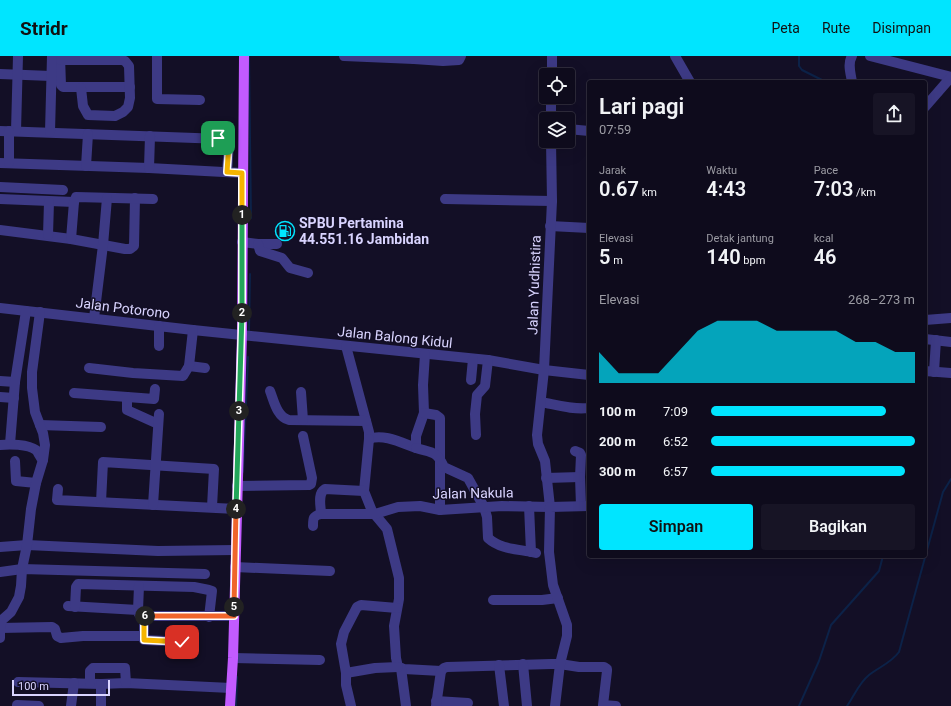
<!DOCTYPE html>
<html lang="id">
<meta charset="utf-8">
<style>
:root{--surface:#0e0b1c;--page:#171425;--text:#f1f3f6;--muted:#9b9ba3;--line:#2e2b3b;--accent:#00e5ff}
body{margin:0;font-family:Roboto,sans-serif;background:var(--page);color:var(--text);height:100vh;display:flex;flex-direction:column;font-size:15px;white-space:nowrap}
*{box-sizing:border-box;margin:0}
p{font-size:13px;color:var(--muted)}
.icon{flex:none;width:22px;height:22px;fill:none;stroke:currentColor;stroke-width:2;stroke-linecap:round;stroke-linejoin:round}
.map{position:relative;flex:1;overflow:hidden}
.sheet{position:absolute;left:587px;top:24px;width:340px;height:478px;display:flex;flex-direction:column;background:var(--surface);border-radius:4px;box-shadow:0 4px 16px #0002,0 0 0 1px var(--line)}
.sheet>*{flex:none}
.buttons{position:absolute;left:539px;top:12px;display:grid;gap:8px}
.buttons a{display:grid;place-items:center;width:36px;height:36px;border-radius:4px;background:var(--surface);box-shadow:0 4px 16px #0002,0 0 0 1px var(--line);font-size:20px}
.scale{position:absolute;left:12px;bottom:10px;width:98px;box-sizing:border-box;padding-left:4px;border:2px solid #d9d4ff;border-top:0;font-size:11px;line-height:14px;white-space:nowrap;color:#d9d4ff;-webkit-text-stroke:3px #130f26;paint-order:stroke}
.pin{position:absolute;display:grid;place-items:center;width:34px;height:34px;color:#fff;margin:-17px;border-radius:8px;box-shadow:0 2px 6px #0006}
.km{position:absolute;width:20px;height:20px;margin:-10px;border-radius:50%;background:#222;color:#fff;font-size:11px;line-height:20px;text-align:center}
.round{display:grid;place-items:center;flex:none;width:42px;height:42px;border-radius:4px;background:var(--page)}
.overview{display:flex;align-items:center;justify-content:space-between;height:68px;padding:0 12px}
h1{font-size:22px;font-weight:600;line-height:30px}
.metrics{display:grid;grid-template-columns:repeat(3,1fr);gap:6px;height:68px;padding:4px 12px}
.metrics div{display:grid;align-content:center}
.metrics b{font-size:20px;font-weight:600}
.metrics small{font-size:11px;font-weight:400}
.metrics p{font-size:11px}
.chart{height:112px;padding:8px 12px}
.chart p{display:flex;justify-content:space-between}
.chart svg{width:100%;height:72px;margin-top:4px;fill:var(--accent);opacity:.7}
.cta{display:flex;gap:8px;margin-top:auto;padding:8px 12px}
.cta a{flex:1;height:46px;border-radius:4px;background:var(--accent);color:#111;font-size:16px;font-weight:600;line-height:46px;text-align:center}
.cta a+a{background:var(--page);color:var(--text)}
ul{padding:0 12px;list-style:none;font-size:13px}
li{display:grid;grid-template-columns:64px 48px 1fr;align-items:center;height:30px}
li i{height:10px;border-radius:5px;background:var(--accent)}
header{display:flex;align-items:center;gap:24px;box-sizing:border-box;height:56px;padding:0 20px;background:var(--accent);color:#111}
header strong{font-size:19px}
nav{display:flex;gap:22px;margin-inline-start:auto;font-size:14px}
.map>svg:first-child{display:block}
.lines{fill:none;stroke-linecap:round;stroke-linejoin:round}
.stream{stroke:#0c2248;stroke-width:2}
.minor{stroke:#3d3a85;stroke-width:10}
.major{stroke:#c25bff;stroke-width:10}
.split-1-casing{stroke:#fff;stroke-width:8}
.split-2-casing{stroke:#fff;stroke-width:8}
.split-3-casing{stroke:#fff;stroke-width:8}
.split-4-casing{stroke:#fff;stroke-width:8}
.split-5-casing{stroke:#fff;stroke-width:8}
.split-6-casing{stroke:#fff;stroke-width:8}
.split-7-casing{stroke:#fff;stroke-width:8}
.split-1{stroke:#f5b400;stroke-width:5}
.split-2{stroke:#22a559;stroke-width:5}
.split-3{stroke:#22a559;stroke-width:5}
.split-4{stroke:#22a559;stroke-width:5}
.split-5{stroke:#f0652b;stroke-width:5}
.split-6{stroke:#f0652b;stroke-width:5}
.split-7{stroke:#f5b400;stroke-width:5}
.labels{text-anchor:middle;stroke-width:3;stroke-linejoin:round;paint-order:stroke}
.poi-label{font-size:14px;font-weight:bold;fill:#d9d4ff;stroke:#130f26;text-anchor:start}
.street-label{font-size:14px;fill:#d9d4ff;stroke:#130f26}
</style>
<header>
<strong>Stridr</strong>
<nav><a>Peta</a><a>Rute</a><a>Disimpan</a></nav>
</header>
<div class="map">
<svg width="951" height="650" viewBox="0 0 951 650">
<rect width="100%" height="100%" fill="#130f26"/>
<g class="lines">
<g class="stream">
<polyline points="249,0 251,162"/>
<polyline points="799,0 799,10 802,14 826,26"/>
<polyline points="249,275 250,218"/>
<polyline points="243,416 248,301"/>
<polyline points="236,650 237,621"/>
<polyline points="799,650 819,605 831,569 879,515 883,500"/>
<path d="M847,650C854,640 859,627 869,619C879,611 891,607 899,596L943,436L951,423"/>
</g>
<g class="minor">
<polyline points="60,0 61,29 63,31 130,31"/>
<polyline points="157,0 157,43 200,44"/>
<polyline points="344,0 414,3"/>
<polyline points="414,0 414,3 443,5 459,4 461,0"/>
<polyline points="675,0 690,26"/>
<path d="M852,0C847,8 851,18 852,26"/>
<polyline points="870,0 951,21"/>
<polyline points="61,4 122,4 125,5 129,10 130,42 128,51 123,56 115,60 88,59 83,50 81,32"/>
<polyline points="0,18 51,20"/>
<polyline points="552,19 552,0"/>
<polyline points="925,51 951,21"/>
<polyline points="551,63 551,41"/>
<polyline points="568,73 589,75"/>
<polyline points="0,75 223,83 227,84 229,87 227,116"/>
<polyline points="16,75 18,0"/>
<polyline points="50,76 52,0"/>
<polyline points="0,107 149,112 242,117"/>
<polyline points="9,107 9,75"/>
<polyline points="86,110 88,78"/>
<polyline points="149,112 150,80"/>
<polyline points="0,131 63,134"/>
<polyline points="0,143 74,146"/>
<polyline points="445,143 552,145"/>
<polyline points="550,170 589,172"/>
<polyline points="0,174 71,183 125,193 130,193 134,190 135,142"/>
<polyline points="48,179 49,146"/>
<polyline points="71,183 74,146 76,141 153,143"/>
<polyline points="242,186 258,188 277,188"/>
<polyline points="258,188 260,195 282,202 290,212 308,217"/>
<polyline points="0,252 193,274 488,304 544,314 589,319"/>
<polyline points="94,262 103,189 107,142"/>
<polyline points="925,264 951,262"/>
<polyline points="925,283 951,286"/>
<polyline points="159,290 159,270"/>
<path d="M346,290L369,376V383C383,377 402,387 416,392V380L424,357L423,329L425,298"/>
<polyline points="189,310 205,312"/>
<polyline points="89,312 133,317 183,320 189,310 193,274"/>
<polyline points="925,315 951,317"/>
<polyline points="934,316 936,284"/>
<polyline points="471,324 473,303"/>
<polyline points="0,325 15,326"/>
<path d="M270,335C274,345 277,361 289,364L366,365"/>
<polyline points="301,336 303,364"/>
<polyline points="74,337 154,343 155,333"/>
<polyline points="0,341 14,342"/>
<polyline points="127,341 127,354 158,368"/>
<path d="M541,346C557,349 573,354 589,352"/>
<polyline points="424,357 436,359 440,362 440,454"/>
<polyline points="40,369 101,371"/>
<polyline points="476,379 475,358 477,339 485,330 488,304"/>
<polyline points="369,383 364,435 372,455 387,473 399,522 399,543 394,570 396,602 398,611 404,613 441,615 444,612 447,611 551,608 560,608 579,611 604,611 607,613 607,615 603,649 616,650"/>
<polyline points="10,388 15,326 26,255"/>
<path d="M0,389C9,388 28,388 36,394C39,397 39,401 43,404"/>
<path d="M416,392C432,397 436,394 444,411L468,422L484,451L487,461L488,482C501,494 520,493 536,497"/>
<polyline points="575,395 580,397 581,399 580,421 581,450"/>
<polyline points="15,405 16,425 36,427"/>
<polyline points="546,422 580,421"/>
<polyline points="237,430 309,429 311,428 312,422 303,380"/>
<polyline points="58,433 57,444 236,453"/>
<polyline points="101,446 103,406 214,413 212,451"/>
<polyline points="153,449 159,358"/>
<polyline points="529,450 531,496"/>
<path d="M321,458C321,450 317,438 325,433L364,435"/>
<path d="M313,470C313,462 313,460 321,458H375L398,451L420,450L440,454L502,450L550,451L545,405L538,388L537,379L544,314L552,145L551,85"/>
<polyline points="0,491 27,489 158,495 235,494"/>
<polyline points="235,511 330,515"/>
<polyline points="0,516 22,513 205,518"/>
<polyline points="493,544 542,544 558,542"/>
<polyline points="68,550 138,554 139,558 144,560"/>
<polyline points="75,551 76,531 78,528 194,531 209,534 212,535 209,561"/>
<polyline points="138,554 139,530"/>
<polyline points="0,572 52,571 55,573 57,580 61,582 83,580 144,580"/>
<polyline points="0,582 0,572 2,564 11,556 19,541 21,530 22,513 27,489 31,453 36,427 43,404 45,389 43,377 35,356 32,332 32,316 40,256"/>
<polyline points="187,586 144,584 144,560 234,560"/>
<polyline points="233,602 320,604"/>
<polyline points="523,608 527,650"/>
<polyline points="499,609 504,650"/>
<polyline points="401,612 406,650"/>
<polyline points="346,617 375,612 398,611"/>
<polyline points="18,626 101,628 126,627 231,632"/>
<polyline points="90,627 90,615 93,612 125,612 126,627"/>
<polyline points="436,645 468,647"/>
<polyline points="17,649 39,650"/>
<polyline points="71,650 74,627"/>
<polyline points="101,650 101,628"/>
<polyline points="351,650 346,629 346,617 341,588 344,576 357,551 361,549 397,552"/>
<polyline points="436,650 441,615"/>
<polyline points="555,650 560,608 567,580 567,569 553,529 549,496 550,451 589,450"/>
</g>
<polyline class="major" points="230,650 233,602 242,278 244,0"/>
</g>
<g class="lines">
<g class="split-1-casing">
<polyline id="split-1" points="218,82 227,84 229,87 227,116 242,117 242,159"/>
</g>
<g class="split-2-casing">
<polyline id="split-2" points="242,257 242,159"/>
</g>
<g class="split-3-casing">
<polyline id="split-3" points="239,355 242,257"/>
</g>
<g class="split-4-casing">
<polyline id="split-4" points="236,453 239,355"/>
</g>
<g class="split-5-casing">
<polyline id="split-5" points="234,551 236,453"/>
</g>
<g class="split-6-casing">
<polyline id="split-6" points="145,560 234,560 234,551"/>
</g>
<g class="split-7-casing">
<polyline id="split-7" points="145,560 144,560 144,584 182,586"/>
</g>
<use href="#split-1" class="split-1"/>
<use href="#split-2" class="split-2"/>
<use href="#split-3" class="split-3"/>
<use href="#split-4" class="split-4"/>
<use href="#split-5" class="split-5"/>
<use href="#split-6" class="split-6"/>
<use href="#split-7" class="split-7"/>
</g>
<defs>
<g id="fuel-ring" transform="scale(1)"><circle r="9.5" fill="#130f26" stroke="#00e5ff" stroke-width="1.5"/><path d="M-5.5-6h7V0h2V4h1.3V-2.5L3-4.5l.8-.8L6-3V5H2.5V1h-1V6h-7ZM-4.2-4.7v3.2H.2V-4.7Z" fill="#00e5ff"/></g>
</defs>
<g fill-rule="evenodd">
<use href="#fuel-ring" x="285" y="175"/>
</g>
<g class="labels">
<g class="poi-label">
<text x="299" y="172">SPBU Pertamina<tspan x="299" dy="16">44.551.16 Jambidan</tspan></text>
</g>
<g class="street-label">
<text transform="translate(534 229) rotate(-88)" y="5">Jalan Yudhistira</text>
<text transform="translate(123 252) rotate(7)" y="5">Jalan Potorono</text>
<text transform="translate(395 281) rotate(6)" y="5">Jalan Balong Kidul</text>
<text transform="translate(473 437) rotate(-1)" y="5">Jalan Nakula</text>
</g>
</g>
</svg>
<div class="buttons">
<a><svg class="icon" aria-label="locate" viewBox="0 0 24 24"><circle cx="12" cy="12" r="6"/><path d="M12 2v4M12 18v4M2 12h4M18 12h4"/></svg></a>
<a><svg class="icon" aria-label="layers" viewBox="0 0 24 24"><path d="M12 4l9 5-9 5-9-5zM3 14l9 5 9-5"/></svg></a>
</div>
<div class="scale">100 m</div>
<div class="pin" style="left:218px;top:82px;background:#1e9e55"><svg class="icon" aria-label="arrive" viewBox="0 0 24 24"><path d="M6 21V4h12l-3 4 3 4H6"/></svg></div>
<div class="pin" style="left:182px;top:586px;background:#d93025"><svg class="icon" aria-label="check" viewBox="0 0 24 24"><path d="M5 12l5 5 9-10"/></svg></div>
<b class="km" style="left:242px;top:159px">1</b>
<b class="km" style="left:242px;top:257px">2</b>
<b class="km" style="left:239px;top:355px">3</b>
<b class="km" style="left:236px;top:453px">4</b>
<b class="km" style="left:234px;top:551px">5</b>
<b class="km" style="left:145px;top:560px">6</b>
<section class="sheet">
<div class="overview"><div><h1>Lari pagi</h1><p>07:59</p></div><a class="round"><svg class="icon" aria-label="share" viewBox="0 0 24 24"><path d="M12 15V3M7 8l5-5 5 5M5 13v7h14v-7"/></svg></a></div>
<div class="metrics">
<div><p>Jarak</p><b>0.67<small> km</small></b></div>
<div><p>Waktu</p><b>4:43</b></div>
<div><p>Pace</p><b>7:03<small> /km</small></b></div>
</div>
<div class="metrics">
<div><p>Elevasi</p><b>5<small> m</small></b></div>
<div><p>Detak jantung</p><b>140<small> bpm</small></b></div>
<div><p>kcal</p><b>46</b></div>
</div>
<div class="chart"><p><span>Elevasi</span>268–273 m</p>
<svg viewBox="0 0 160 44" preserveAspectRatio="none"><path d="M0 44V25L10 38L20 38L30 38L40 25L50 12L60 6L70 6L80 6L90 12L100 12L110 12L120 12L130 19L140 19L150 25L160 25V44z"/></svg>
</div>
<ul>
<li><b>100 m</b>7:09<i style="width:86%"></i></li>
<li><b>200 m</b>6:52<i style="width:100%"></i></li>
<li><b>300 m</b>6:57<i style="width:95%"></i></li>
</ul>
<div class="cta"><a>Simpan</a><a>Bagikan</a></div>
</section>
</div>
